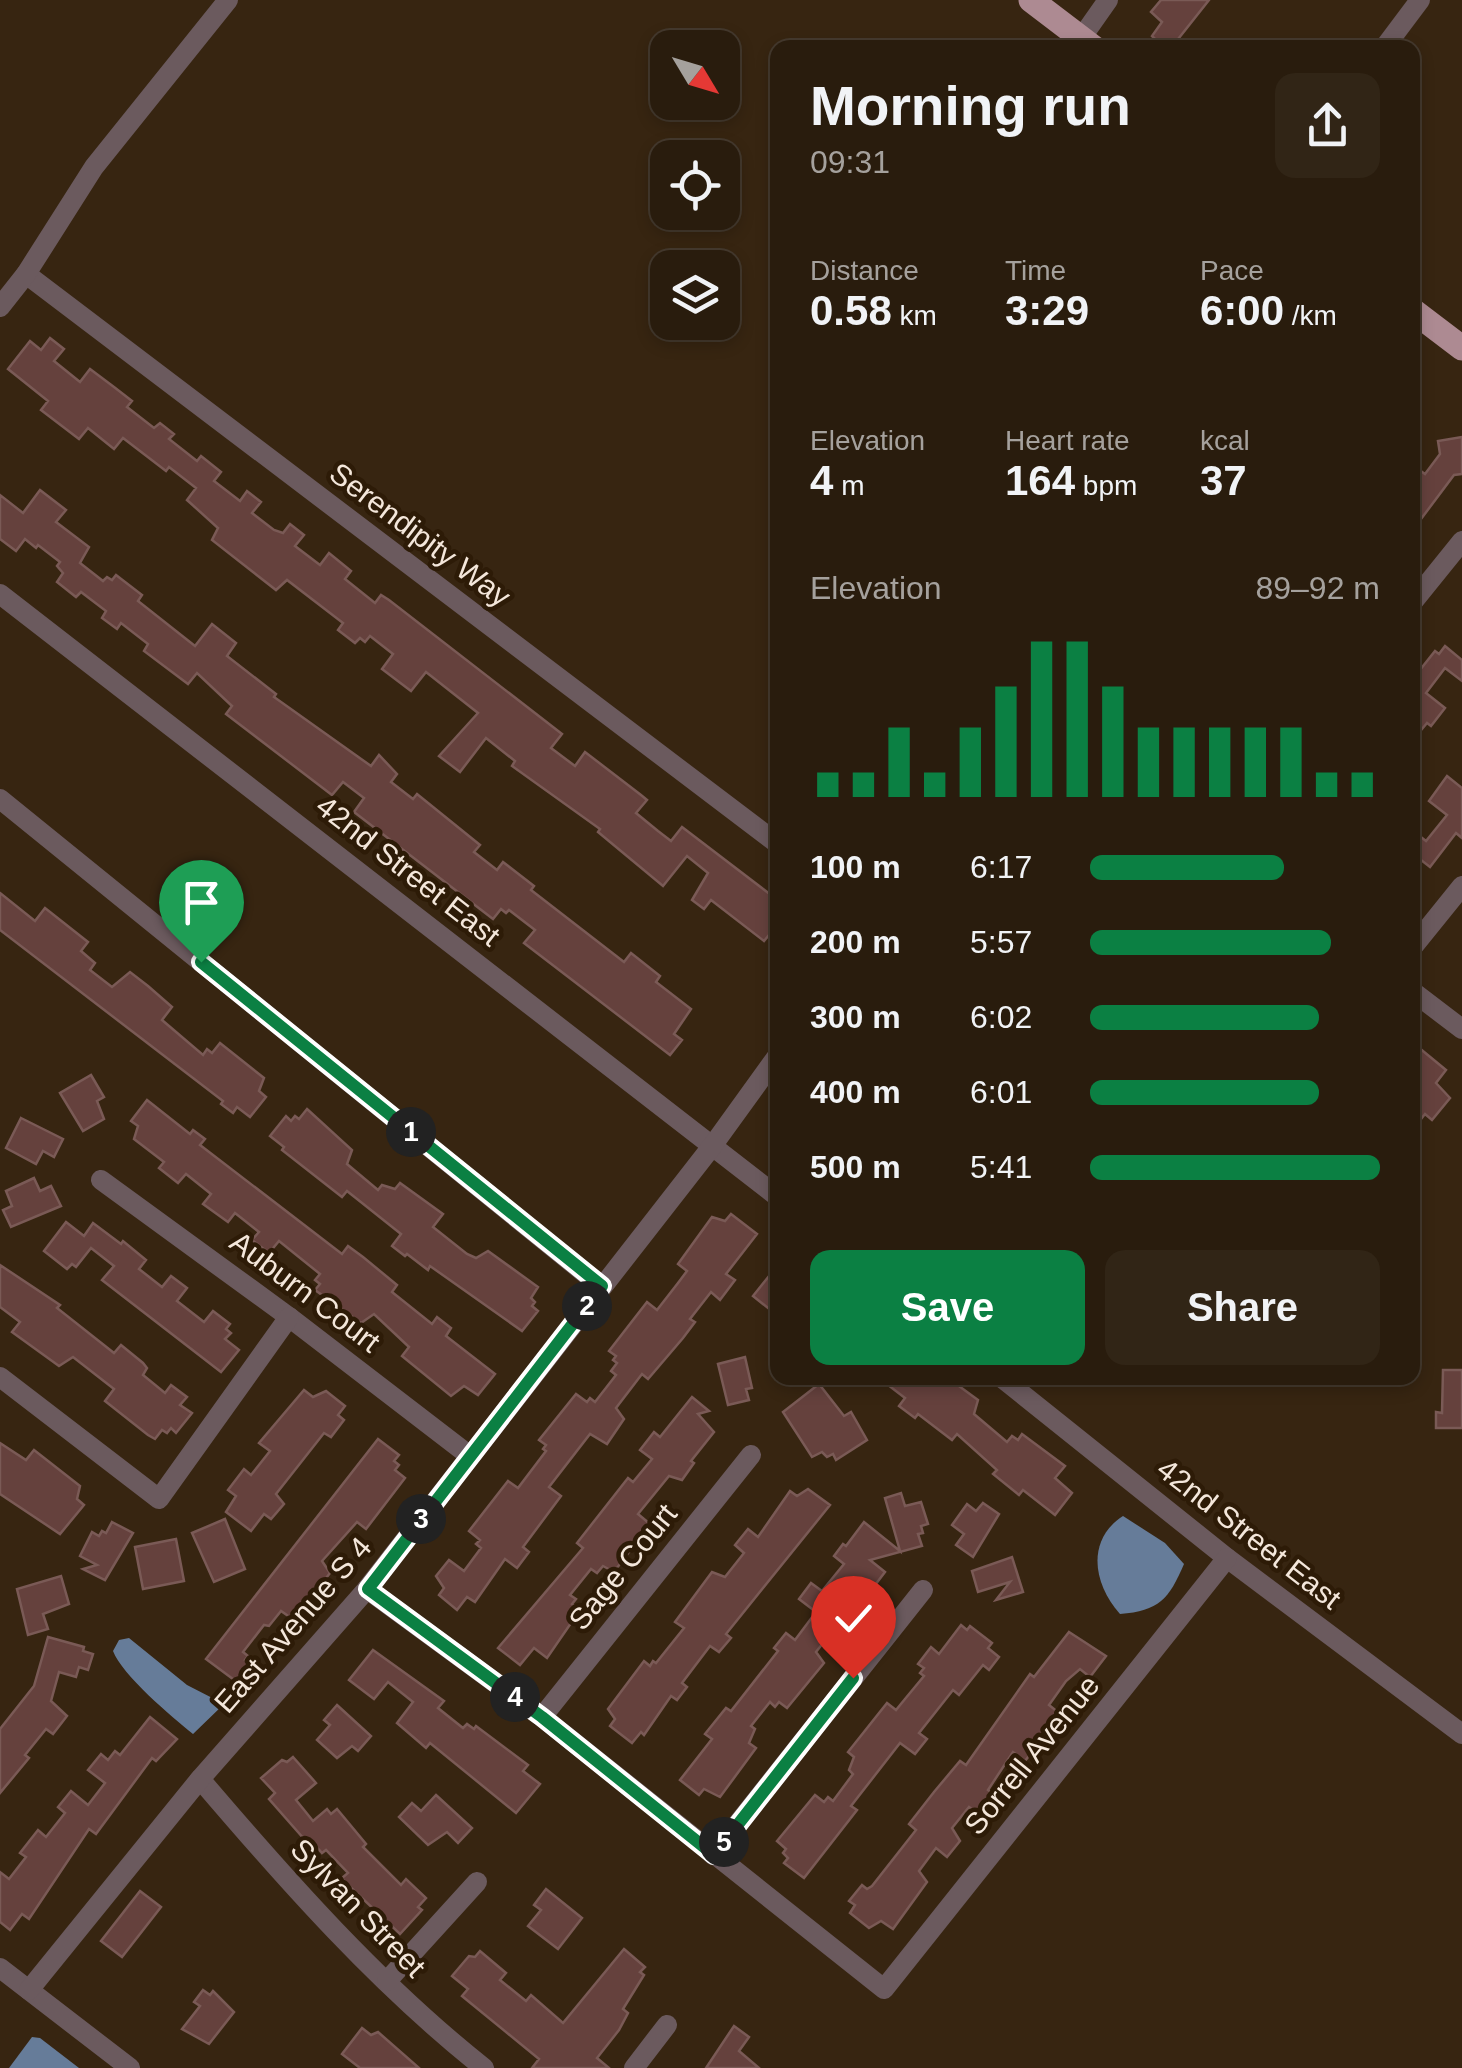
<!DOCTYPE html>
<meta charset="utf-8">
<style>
:root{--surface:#291c0d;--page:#312516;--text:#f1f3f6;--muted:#a5a19d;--line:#453a2e;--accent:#0b8043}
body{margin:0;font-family:Helvetica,sans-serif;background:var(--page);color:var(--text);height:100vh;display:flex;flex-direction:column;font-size:38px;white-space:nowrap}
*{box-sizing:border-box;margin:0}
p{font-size:32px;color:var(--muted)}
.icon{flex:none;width:55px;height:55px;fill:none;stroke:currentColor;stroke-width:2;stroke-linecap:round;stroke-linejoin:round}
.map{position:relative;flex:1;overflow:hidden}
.details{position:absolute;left:770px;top:40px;width:650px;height:1345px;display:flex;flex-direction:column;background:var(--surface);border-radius:20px;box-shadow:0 5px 15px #0003,0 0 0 2px var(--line)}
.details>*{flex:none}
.needle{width:65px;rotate:128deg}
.controls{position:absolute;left:650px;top:30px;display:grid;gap:20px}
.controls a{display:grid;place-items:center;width:90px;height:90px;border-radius:20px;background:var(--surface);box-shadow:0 5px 15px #0003,0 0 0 2px var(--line);font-size:50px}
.pin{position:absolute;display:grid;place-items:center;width:85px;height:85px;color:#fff;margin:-102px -42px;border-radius:50% 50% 50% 0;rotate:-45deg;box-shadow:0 0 10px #0007}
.pin .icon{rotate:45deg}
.km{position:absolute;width:50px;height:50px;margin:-25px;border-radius:50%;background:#222;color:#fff;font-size:28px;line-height:50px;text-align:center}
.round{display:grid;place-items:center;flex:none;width:105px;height:105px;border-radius:20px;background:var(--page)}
.summary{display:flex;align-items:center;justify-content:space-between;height:170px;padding:0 40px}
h1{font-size:55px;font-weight:700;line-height:75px}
.stats{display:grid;grid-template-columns:repeat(3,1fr);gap:15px;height:170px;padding:10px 40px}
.stats div{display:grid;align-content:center}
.stats b{font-size:42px;font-weight:700}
.stats small{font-size:28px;font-weight:400}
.stats p{font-size:28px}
.chart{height:280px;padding:20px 40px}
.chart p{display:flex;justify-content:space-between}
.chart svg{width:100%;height:180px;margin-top:10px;stroke:var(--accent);stroke-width:6}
.action{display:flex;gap:20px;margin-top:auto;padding:20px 40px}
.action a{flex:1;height:115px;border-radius:20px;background:var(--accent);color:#fff;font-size:40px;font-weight:700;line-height:115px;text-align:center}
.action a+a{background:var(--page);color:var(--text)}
ul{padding:0 40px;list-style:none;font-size:32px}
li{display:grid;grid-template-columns:160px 120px 1fr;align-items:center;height:75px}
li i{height:25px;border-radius:12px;background:var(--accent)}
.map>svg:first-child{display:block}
.water{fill:#667c99}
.building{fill:#65413d;stroke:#7a5a56;stroke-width:2.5}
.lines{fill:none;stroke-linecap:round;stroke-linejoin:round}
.minor{stroke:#6b5a5e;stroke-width:20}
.major{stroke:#ad8a92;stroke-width:25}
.route-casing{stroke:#fff;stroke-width:20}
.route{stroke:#0b8043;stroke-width:12}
.labels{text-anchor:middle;stroke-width:9;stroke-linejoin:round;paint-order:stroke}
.street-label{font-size:30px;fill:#f4e7db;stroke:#2d1b07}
</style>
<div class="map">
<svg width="1462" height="2068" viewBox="0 0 1462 2068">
<rect width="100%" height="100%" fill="#372511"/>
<g class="water">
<path d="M1123,1516L1165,1543L1184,1564C1169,1599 1159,1611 1120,1614C1093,1584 1086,1540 1123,1516Z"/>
<path d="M129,1638L187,1685L224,1704L193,1734C172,1717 122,1675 113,1651L119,1640Z"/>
<polygon points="32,2037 40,2038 79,2068 9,2068"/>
</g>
<g class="building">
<polygon points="1161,0 1209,0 1171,48 1164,48 1152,36 1162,22 1151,12"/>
<polygon points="50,338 64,349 54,361 80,382 90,369 114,387 132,401 127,407 154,428 160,423 174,434 169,439 197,461 201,456 221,472 214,481 240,501 247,491 261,502 252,513 274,530 283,533 290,524 304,535 295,546 320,565 329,553 351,571 345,579 375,603 381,595 389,600 562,734 551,748 575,766 585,752 641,795 647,800 636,813 658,831 671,841 682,827 771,895 777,901 770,910 778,916 778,924 764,941 711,900 704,909 692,900 708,873 687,856 663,886 598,832 600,829 512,766 515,761 486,738 460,772 439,756 478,713 426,672 411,691 382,669 393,654 370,636 365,642 360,638 355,643 338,630 343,623 287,580 276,590 212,540 218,528 187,500 196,488 169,467 166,471 123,438 114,449 88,428 79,439 41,410 48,401 8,369 30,341 41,350"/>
<polygon points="1462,437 1462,474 1454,475 1421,519 1412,512 1412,477 1418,469 1425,474 1440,454 1438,441"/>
<polygon points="40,490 66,510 56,522 89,547 80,563 103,581 107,577 112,580 116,575 142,595 138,601 195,646 212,624 236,643 227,656 276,694 274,697 371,766 379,755 397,774 391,782 413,799 417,794 480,845 474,852 497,870 503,862 534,886 531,890 624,962 631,953 660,976 656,982 691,1009 674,1034 682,1040 670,1055 524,943 535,930 509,910 506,913 501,909 493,919 354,812 364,798 343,782 332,795 226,714 232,706 197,673 188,684 144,651 148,644 121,623 117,629 102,618 106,611 81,592 76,597 57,582 63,573 57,566 60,562 38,545 36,548 25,539 16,551 0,539 0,495 23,513"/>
<polygon points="1445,646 1462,660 1462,681 1445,668 1426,693 1445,708 1431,726 1427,723 1412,741 1412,680 1435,651 1439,654"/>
<polygon points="1447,776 1462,788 1462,838 1456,833 1430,867 1412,853 1412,830 1426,841 1447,815 1429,801"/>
<polygon points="0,893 35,921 45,908 88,942 81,951 95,963 90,970 112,987 130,972 148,986 172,1007 162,1020 203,1055 207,1049 212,1053 220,1043 264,1078 259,1091 266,1097 250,1117 237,1107 233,1113 221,1104 223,1101 0,930"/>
<polygon points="1412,1042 1446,1070 1436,1083 1450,1098 1432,1120 1425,1114 1421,1119 1412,1113"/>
<polygon points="91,1075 104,1097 97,1101 104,1119 83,1131 60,1093"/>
<polygon points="147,1100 190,1134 193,1130 205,1139 200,1145 342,1254 348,1246 363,1257 397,1285 392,1292 432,1324 437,1317 451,1328 446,1336 495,1374 478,1395 464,1386 451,1396 402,1356 409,1347 374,1314 361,1323 315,1290 320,1284 315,1280 320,1274 279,1241 269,1253 252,1240 259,1232 235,1213 228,1222 203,1204 211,1194 186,1174 178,1183 159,1168 164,1162 134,1139 138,1126 131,1121"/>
<polygon points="307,1109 352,1150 347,1164 378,1190 382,1185 395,1189 400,1183 443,1214 433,1227 467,1254 476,1258 488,1251 538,1287 531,1298 535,1302 532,1306 538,1311 522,1331 430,1266 428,1270 407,1254 405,1256 392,1246 401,1234 347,1191 342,1197 282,1150 284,1147 270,1136 286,1116 291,1121 295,1116 299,1119"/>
<polygon points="21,1118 63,1139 54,1157 43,1151 36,1164 6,1148"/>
<polygon points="34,1178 40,1191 51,1186 61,1206 11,1227 3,1210 12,1206 6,1191"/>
<polygon points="731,1214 757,1234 726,1274 735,1280 720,1300 711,1292 690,1319 695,1322 683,1338 648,1379 642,1374 616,1408 624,1419 607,1444 590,1434 549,1487 561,1496 523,1547 529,1552 517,1568 505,1559 475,1602 467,1597 457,1610 439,1595 444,1588 436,1576 449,1560 464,1571 481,1548 476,1544 480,1540 469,1531 508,1481 518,1488 546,1451 543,1449 546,1445 539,1440 576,1394 587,1402 590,1398 595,1402 616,1375 611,1371 617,1363 613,1360 616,1356 609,1351 647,1302 657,1310 678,1283 687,1271 678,1264 712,1217 725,1221"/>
<polygon points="66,1222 84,1236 93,1223 121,1244 123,1241 146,1260 139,1269 162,1287 171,1276 187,1288 177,1301 204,1322 213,1311 230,1324 226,1329 231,1333 225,1339 239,1350 221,1372 102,1280 114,1266 91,1248 76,1267 72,1264 67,1269 44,1251"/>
<polygon points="0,1265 60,1305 57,1308 114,1353 121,1345 143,1363 147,1368 143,1375 165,1393 171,1385 187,1397 180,1405 192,1413 176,1433 171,1428 167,1433 162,1430 155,1439 148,1435 105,1401 114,1389 73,1357 59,1366 12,1332 20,1322 0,1307"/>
<polygon points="778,1265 778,1316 753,1296"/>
<polygon points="745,1357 752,1388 746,1389 749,1400 728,1405 718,1364"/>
<polygon points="1443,1370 1462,1370 1462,1428 1436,1428 1436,1412 1442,1413"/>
<polygon points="879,1378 948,1378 978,1400 974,1414 1007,1442 1012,1436 1018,1440 1022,1434 1065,1466 1055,1478 1072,1493 1055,1515 1023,1490 1019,1495 993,1474 997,1470 957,1434 952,1440 918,1414 915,1418 899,1406 905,1398"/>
<polygon points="819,1384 844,1416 851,1412 867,1440 836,1460 833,1454 827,1457 822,1452 812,1457 783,1412"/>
<polygon points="304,1390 313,1397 326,1391 345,1406 338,1415 344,1420 331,1437 324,1433 276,1494 284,1504 271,1519 264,1514 251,1531 226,1512 236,1496 228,1490 244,1469 251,1475 270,1451 259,1443"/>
<polygon points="692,1397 709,1411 698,1414 714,1432 691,1461 694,1463 682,1480 669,1476 638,1514 650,1524 614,1572 603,1566 597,1573 591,1569 570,1595 576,1599 572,1604 580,1610 547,1658 534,1648 520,1665 498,1648 583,1548 577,1543 628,1478 633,1482 652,1459 640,1450 654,1432 660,1437"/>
<polygon points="378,1439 399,1455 394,1461 399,1465 395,1470 405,1478 366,1529 357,1522 322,1561 330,1573 294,1620 281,1611 269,1626 264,1625 243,1652 248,1656 245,1660 255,1668 241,1685 206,1659"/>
<polygon points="0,1443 26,1460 34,1450 80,1486 77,1499 84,1505 60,1534 0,1494"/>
<polygon points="808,1489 830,1505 726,1634 731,1638 719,1652 710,1646 682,1683 687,1687 677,1700 671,1696 644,1735 641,1732 632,1743 610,1726 615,1719 608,1709 644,1661 650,1666 653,1661 656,1663 684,1628 675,1622 712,1572 725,1577 744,1553 735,1545 748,1529 758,1537 790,1491 797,1496"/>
<polygon points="901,1493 905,1506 921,1502 928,1524 921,1526 923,1533 918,1534 922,1546 870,1560 885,1572 872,1589 867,1584 849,1608 858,1616 843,1636 834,1629 816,1652 824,1663 787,1708 779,1702 775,1707 770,1702 751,1726 755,1729 749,1743 756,1748 720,1797 704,1789 699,1795 680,1780 712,1739 705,1734 726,1708 731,1711 778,1651 774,1648 786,1633 795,1640 816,1612 799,1599 811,1583 822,1591 844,1564 834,1556 843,1544 846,1546 864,1522 900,1551 885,1498"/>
<polygon points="983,1503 999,1514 973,1557 956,1545 964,1534 952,1525 967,1504 976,1511"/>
<polygon points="225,1519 245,1569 214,1582 192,1533"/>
<polygon points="112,1522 133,1533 105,1580 83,1569 97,1565 80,1556 92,1532 99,1536 102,1531 106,1533"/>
<polygon points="176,1539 184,1581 143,1589 135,1547"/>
<polygon points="1012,1557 1023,1592 996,1600 1010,1582 978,1592 972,1571"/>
<polygon points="61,1576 69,1604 43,1614 48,1629 28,1635 17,1589"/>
<polygon points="961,1625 967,1630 970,1626 992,1643 988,1648 999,1657 989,1670 983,1665 959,1695 953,1690 919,1733 927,1739 915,1754 900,1743 851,1806 857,1810 804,1878 784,1863 788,1858 783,1853 786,1849 777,1841 815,1795 824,1802 828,1797 833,1801 853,1774 849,1770 854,1757 848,1752 887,1703 896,1710 905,1699 924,1676 920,1673 924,1668 918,1664 931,1647 939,1654"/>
<polygon points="1069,1632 1106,1656 1090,1677 1080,1669 1066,1681 1049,1705 1059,1713 1039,1743 1025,1761 1013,1752 988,1790 996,1796 981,1816 969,1807 952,1828 960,1841 947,1857 936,1848 919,1871 927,1882 893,1929 881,1921 869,1928 850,1913 855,1905 849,1901 862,1885 867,1889 872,1886 916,1830 909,1824 934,1792 960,1761 966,1765 1030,1674 1034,1677"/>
<polygon points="48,1637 84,1647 83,1651 93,1654 88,1670 79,1667 76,1677 59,1672 51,1701 67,1716 53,1734 46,1729 25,1755 29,1758 0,1793 0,1729 34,1686"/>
<polygon points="373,1650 444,1701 438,1708 463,1728 467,1724 474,1729 476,1726 528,1765 523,1771 540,1784 516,1813 430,1743 426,1748 397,1723 413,1702 388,1682 374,1699 349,1680"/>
<polygon points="337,1705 371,1736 358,1751 352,1746 337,1758 317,1740 330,1725 324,1720"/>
<polygon points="150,1717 177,1739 156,1761 152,1758 96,1834 89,1829 29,1919 22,1914 10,1930 0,1922 0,1872 9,1879 26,1857 20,1853 38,1830 46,1837 65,1813 58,1807 71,1791 88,1805 105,1783 88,1770 101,1754 108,1760 115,1751 120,1755"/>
<polygon points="293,1757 316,1783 296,1800 313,1821 327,1809 331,1814 337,1809 366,1844 363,1847 401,1885 406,1879 426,1898 418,1907 422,1910 400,1934 346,1883 342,1878 348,1873 326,1850 322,1853 315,1845 312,1848 269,1799 275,1793 261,1778 282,1760 287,1762"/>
<polygon points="436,1795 472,1828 458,1843 447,1832 428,1845 399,1817 412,1803 421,1811"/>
<polygon points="546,1889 582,1918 558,1949 528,1926 541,1910 534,1905"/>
<polygon points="140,1891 161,1907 122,1957 101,1941"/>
<polygon points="624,1949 645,1967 640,1972 644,1975 623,2009 628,2013 619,2030 597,2058 609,2068 532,2068 539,2059 462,1996 468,1989 452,1976 469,1956 475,1957 480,1951 506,1973 500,1980 526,2001 531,1995 563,2023"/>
<polygon points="203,1990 210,1995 213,1991 234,2012 209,2044 182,2029 200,2006 194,2002"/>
<polygon points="734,2026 749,2037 739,2051 759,2068 706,2068"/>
<polygon points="362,2028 371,2035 378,2032 419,2068 360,2068 342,2054"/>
</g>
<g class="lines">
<g class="minor">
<polyline points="1082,37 1108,0"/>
<polyline points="1384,48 1420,0"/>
<polyline points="26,274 778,844"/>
<polyline points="0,307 26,274 94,167 228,0"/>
<polyline points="0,594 778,1197"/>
<polyline points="1412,603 1462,541"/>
<polyline points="0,799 602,1287"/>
<polyline points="1412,948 1462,886"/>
<polyline points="1412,991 1462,1029"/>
<polyline points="101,1180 289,1317 470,1456"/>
<polyline points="0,1377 159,1499 289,1317"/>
<polyline points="1002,1378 1227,1558 1462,1734"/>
<polyline points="367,1589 542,1717 884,1989 1227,1558"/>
<polyline points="542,1717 751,1455"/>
<path d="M200,1779C287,1881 379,1985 484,2068"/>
<polyline points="713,1855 923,1590"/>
<polyline points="0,1968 130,2068"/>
<polyline points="387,1981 477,1882"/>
<polyline points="29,1990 200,1779 367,1589 713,1145 778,1055"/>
<polyline points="634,2068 667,2025"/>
</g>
<g class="major">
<polyline points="1031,0 1094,48"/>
<polyline points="1412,310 1462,348"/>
</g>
</g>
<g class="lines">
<g class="route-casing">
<polyline id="route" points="201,962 602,1286 368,1589 542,1717 714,1855 853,1678"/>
</g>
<use href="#route" class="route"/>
</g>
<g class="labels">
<g class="street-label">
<text transform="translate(420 535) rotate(37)" y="10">Serendipity Way</text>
<text transform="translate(408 871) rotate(38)" y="10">42nd Street East</text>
<text transform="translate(305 1292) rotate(37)" y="10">Auburn Court</text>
<text transform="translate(1249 1534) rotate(38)" y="10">42nd Street East</text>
<text transform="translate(623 1567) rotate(-51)" y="10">Sage Court</text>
<text transform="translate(293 1625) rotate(-49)" y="10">East Avenue S 4</text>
<text transform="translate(1032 1755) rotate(-51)" y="10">Sorrell Avenue</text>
<text transform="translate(358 1908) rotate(46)" y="10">Sylvan Street</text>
</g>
</g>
</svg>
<div class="controls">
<a><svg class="needle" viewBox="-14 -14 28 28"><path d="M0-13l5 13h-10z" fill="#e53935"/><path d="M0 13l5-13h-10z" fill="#a5a19d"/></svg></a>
<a><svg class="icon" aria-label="locate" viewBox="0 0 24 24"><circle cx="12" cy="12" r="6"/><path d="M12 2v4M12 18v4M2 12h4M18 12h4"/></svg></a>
<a><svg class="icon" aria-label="layers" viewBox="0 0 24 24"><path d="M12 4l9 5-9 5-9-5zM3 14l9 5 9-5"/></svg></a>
</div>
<div class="pin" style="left:201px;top:962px;background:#1e9e55"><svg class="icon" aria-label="arrive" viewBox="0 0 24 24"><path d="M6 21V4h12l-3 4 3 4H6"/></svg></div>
<div class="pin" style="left:853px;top:1678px;background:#d93025"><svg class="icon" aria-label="check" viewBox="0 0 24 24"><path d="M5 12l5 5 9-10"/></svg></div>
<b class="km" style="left:411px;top:1132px">1</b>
<b class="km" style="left:587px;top:1306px">2</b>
<b class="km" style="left:421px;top:1519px">3</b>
<b class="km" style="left:515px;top:1697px">4</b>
<b class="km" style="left:724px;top:1842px">5</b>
<section class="details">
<div class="summary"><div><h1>Morning run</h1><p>09:31</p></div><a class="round"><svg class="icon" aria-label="share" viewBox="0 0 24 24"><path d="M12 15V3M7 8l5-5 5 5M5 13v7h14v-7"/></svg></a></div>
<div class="stats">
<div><p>Distance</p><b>0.58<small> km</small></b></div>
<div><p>Time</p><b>3:29</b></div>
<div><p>Pace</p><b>6:00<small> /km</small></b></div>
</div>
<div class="stats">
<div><p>Elevation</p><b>4<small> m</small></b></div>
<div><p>Heart rate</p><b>164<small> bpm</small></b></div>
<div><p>kcal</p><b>37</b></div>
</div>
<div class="chart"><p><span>Elevation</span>89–92 m</p>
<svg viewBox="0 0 160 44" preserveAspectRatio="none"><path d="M5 44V38M15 44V38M25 44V27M35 44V38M45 44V27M55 44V17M65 44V6M75 44V6M85 44V17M95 44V27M105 44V27M115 44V27M125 44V27M135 44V27M145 44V38M155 44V38"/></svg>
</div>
<ul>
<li><b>100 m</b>6:17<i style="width:67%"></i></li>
<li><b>200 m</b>5:57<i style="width:83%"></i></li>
<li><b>300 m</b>6:02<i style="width:79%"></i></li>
<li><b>400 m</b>6:01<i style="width:79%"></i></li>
<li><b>500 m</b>5:41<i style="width:100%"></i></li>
</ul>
<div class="action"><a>Save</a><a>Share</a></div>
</section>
</div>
